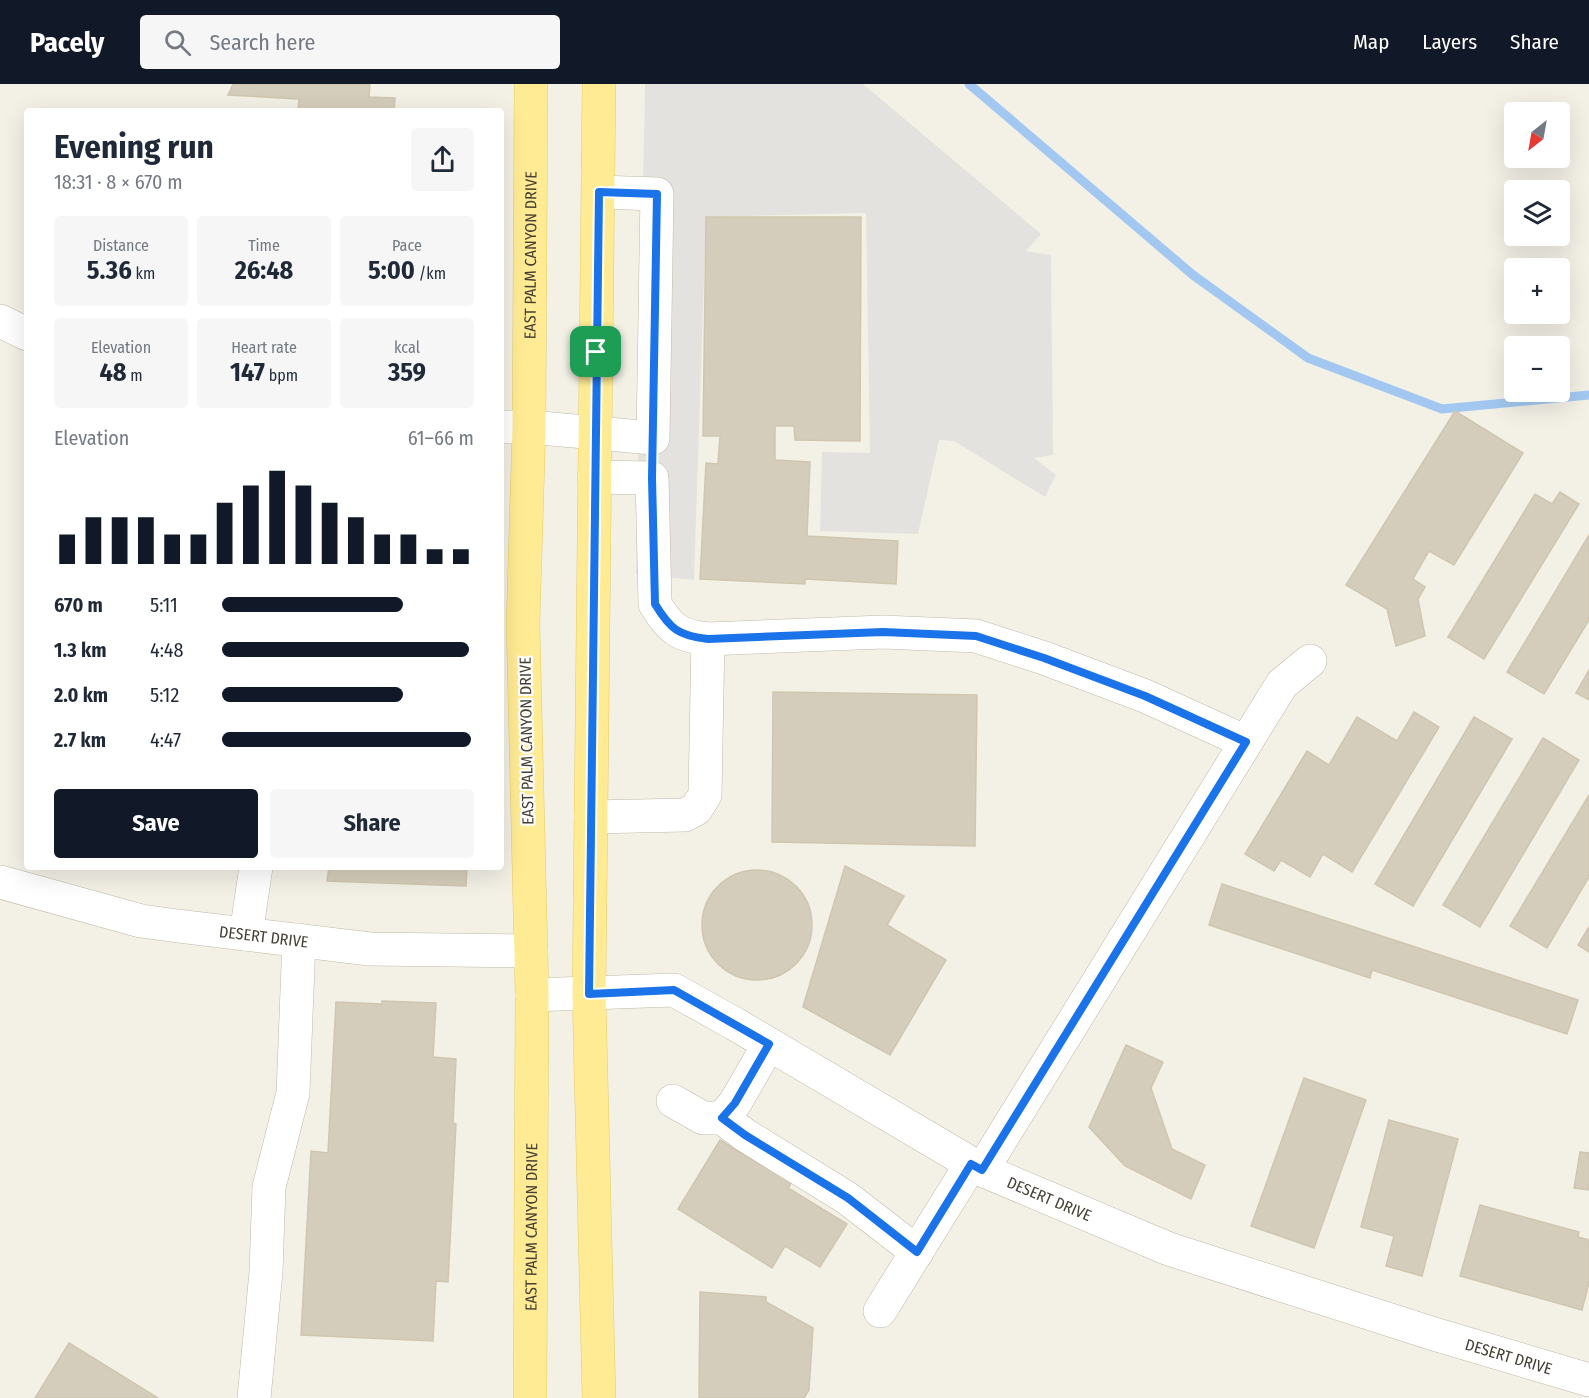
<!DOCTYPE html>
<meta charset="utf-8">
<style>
:root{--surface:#fff;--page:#f6f6f7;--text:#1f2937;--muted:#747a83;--accent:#111827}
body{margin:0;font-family:"Fira Sans Condensed",sans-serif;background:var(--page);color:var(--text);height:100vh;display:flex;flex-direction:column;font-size:22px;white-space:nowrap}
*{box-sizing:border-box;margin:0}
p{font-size:20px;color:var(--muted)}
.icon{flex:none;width:33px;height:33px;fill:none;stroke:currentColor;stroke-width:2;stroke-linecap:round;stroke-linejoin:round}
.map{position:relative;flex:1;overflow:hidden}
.sheet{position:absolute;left:24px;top:24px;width:480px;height:762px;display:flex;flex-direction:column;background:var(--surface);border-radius:6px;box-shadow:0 6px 24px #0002}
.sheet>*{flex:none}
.needle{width:39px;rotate:211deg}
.tools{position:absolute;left:1504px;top:18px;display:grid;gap:12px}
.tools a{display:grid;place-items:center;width:66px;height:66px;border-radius:6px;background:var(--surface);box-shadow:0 6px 24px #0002;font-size:30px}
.pin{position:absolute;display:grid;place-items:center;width:51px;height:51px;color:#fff;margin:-26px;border-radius:12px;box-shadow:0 3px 9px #0006}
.round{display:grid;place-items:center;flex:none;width:63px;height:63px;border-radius:6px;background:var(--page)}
.head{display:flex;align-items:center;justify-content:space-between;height:102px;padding:0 30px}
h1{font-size:33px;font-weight:700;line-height:45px}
.stats{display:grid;grid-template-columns:repeat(3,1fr);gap:9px;height:102px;padding:6px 30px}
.stats div{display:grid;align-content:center;border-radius:6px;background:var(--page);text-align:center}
.stats b{font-size:26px;font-weight:700}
.stats small{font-size:16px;font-weight:400}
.stats p{font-size:16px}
.chart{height:168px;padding:12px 30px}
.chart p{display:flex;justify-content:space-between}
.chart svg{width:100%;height:108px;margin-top:6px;stroke:var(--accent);stroke-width:6}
.button{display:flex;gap:12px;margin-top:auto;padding:12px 30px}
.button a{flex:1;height:69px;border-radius:6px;background:var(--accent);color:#fff;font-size:24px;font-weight:700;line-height:69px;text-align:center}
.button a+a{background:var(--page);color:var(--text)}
ul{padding:0 30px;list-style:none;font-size:20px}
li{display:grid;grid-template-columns:96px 72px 1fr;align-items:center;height:45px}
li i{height:15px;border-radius:8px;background:var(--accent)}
header{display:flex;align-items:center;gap:36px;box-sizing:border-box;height:84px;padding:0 30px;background:var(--accent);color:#fff}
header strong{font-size:28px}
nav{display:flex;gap:33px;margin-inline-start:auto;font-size:21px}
.search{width:420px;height:54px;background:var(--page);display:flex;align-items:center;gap:15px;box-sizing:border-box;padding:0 21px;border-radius:6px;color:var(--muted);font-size:22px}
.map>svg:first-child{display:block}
.parking{fill:#e4e2de}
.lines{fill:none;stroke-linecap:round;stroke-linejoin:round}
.stream{stroke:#a2c8f1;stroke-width:9}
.building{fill:#d5cdbb;stroke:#d0c6af;stroke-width:1.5}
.minor-casing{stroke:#bfb9a8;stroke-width:34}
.major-casing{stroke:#e4cb63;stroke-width:34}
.minor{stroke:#fff;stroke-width:33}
.major{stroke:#ffeb93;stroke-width:33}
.route-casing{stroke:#fff;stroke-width:12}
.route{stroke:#1a73e8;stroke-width:8}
.labels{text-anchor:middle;stroke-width:4.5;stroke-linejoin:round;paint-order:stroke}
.street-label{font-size:16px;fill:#464135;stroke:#fff}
</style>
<header>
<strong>Pacely</strong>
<div class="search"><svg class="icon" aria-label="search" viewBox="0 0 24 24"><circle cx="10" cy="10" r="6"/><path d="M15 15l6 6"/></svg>Search here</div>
<nav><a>Map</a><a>Layers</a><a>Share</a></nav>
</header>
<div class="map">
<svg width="1589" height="1314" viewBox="0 0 1589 1314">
<rect width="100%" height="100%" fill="#f3f1e6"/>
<polygon class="parking" points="645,0 863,0 1041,150 1026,167 1051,171 1053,371 1034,374 1056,391 1045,413 954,357 939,356 918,450 820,447 822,368 870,369 866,129 706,133 694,496 636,490"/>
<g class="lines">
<polyline class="stream" points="969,0 1193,191 1308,274 1442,325 1589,311"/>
</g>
<g class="building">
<polygon points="233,0 370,0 369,13 395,14 394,27 298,27 299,15 228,11"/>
<polygon points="706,133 861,133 860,357 795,356 794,342 775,342 775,376 810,378 807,452 898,457 896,500 805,495 805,500 700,495 706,379 718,380 720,352 703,352"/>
<polygon points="1455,327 1523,369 1454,481 1429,467 1413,495 1425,503 1418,515 1425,552 1396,562 1387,525 1346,501"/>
<polygon points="1560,408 1579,420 1484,575 1448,553 1535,410 1552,420"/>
<polygon points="1589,451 1589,536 1544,610 1507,588"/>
<polygon points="1589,586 1589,616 1576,609"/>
<polygon points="773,608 977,611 975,762 772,758"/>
<polygon points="1414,628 1439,643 1352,788 1323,770 1310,793 1281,776 1274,787 1245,770 1307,667 1329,681 1357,633 1397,657"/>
<polygon points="1474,633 1512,655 1413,822 1375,800"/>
<polygon points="1543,654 1579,676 1480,843 1443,821"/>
<polygon points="1589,711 1589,793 1547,864 1510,842"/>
<polygon points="845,782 904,812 887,841 946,876 890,971 803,923"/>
<polygon points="329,783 467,783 466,802 327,797"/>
<circle cx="757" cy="841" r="55"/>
<polygon points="1222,800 1578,916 1567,950 1372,886 1370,894 1209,841"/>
<polygon points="1589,843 1589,868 1578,861"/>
<polygon points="382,917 436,919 433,973 456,975 453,1039 456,1040 448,1198 436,1197 433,1257 301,1251 311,1067 328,1069 336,918 382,920"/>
<polygon points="1126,961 1163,978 1151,1004 1172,1065 1205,1081 1191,1115 1125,1082 1089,1043"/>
<polygon points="1304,994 1366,1016 1314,1164 1251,1142"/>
<polygon points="1389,1036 1458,1055 1422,1192 1386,1182 1394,1152 1361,1143"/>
<polygon points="720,1056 762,1082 767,1073 796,1091 788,1104 847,1140 820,1183 785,1162 772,1184 678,1125"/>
<polygon points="1580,1068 1589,1069 1589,1106 1574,1104"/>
<polygon points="1480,1121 1579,1148 1578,1153 1589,1156 1589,1199 1582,1226 1460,1192"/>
<polygon points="700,1208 766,1213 766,1218 813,1244 809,1306 804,1314 699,1314"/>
<polygon points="69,1259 158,1314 35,1314"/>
</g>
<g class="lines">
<g class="minor-casing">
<g id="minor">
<polyline points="0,237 27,250"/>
<polyline points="501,343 529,343 653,354 657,110 599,108"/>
<path d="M594,393L652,394L655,520C670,545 679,552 708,555L883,548L976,552L1044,574L1145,612L1246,658"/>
<polyline points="591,733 685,731 696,725 705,711 708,555"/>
<path id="s1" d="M0,798L141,837L178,842L370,865L531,867"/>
<polyline points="246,850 256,783"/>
<path id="s2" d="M532,911L674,906L735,940L982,1086L1169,1165L1434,1250L1589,1296"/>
<polyline points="673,1017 703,1034 722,1034 735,1019 769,960"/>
<polyline points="722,1034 745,1051 847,1114 917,1168"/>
<polyline points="982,1086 1282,600 1310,577"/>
<polyline points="880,1227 971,1080"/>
<polyline points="254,1314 266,1188 269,1103 293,1009 299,856"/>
</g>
</g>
<g class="major-casing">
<g id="major">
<path id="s3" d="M530,1314L532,911L523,540L529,343L531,0"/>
<polyline points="599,1314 589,910 599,0"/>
</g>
</g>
<use href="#minor" class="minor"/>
<use href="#major" class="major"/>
</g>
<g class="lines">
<g class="route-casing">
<path id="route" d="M599,108L657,110L652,394L655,520C670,545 679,552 708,555L883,548L976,552L1044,574L1145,612L1246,658L982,1086L971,1080L917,1168L848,1114L745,1051L722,1034L735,1019L769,960L674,906L589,910Z"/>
</g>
<use href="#route" class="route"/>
</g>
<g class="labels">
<g class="street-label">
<text dy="6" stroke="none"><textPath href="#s3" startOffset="1143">EAST PALM CANYON DRIVE</textPath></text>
<text transform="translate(526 657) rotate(-91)" y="6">EAST PALM CANYON DRIVE</text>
<text dy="6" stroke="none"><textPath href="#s1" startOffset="270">DESERT DRIVE</textPath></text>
<text dy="6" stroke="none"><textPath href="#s2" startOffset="572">DESERT DRIVE</textPath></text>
<text dy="6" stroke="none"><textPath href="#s3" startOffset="171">EAST PALM CANYON DRIVE</textPath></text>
<text dy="6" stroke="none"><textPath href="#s2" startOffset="1058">DESERT DRIVE</textPath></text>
</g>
</g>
</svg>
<div class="tools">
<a><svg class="needle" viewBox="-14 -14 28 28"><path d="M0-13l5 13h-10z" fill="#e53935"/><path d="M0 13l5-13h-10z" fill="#747a83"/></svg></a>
<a><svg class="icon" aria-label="layers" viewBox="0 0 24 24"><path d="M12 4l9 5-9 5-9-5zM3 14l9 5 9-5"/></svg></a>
<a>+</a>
<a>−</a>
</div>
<div class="pin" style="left:596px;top:268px;background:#1e9e55"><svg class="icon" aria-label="arrive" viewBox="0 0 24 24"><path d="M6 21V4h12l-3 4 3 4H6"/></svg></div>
<section class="sheet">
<div class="head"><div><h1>Evening run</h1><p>18:31 · 8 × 670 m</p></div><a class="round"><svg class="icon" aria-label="share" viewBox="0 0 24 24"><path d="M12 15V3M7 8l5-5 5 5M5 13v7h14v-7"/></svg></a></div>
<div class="stats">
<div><p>Distance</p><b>5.36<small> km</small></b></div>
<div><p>Time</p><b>26:48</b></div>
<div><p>Pace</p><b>5:00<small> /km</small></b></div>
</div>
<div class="stats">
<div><p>Elevation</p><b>48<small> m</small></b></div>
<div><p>Heart rate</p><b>147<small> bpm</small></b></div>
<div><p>kcal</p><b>359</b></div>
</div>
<div class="chart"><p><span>Elevation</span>61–66 m</p>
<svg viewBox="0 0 160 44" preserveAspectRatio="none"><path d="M5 44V32M15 44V25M25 44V25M35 44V25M45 44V32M55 44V32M65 44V19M75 44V12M85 44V6M95 44V12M105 44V19M115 44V25M125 44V32M135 44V32M145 44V38M155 44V38"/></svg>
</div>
<ul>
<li><b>670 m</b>5:11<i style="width:72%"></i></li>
<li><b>1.3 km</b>4:48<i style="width:98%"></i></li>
<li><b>2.0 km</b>5:12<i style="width:72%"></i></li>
<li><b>2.7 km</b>4:47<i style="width:99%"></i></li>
</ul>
<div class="button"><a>Save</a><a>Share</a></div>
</section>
</div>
